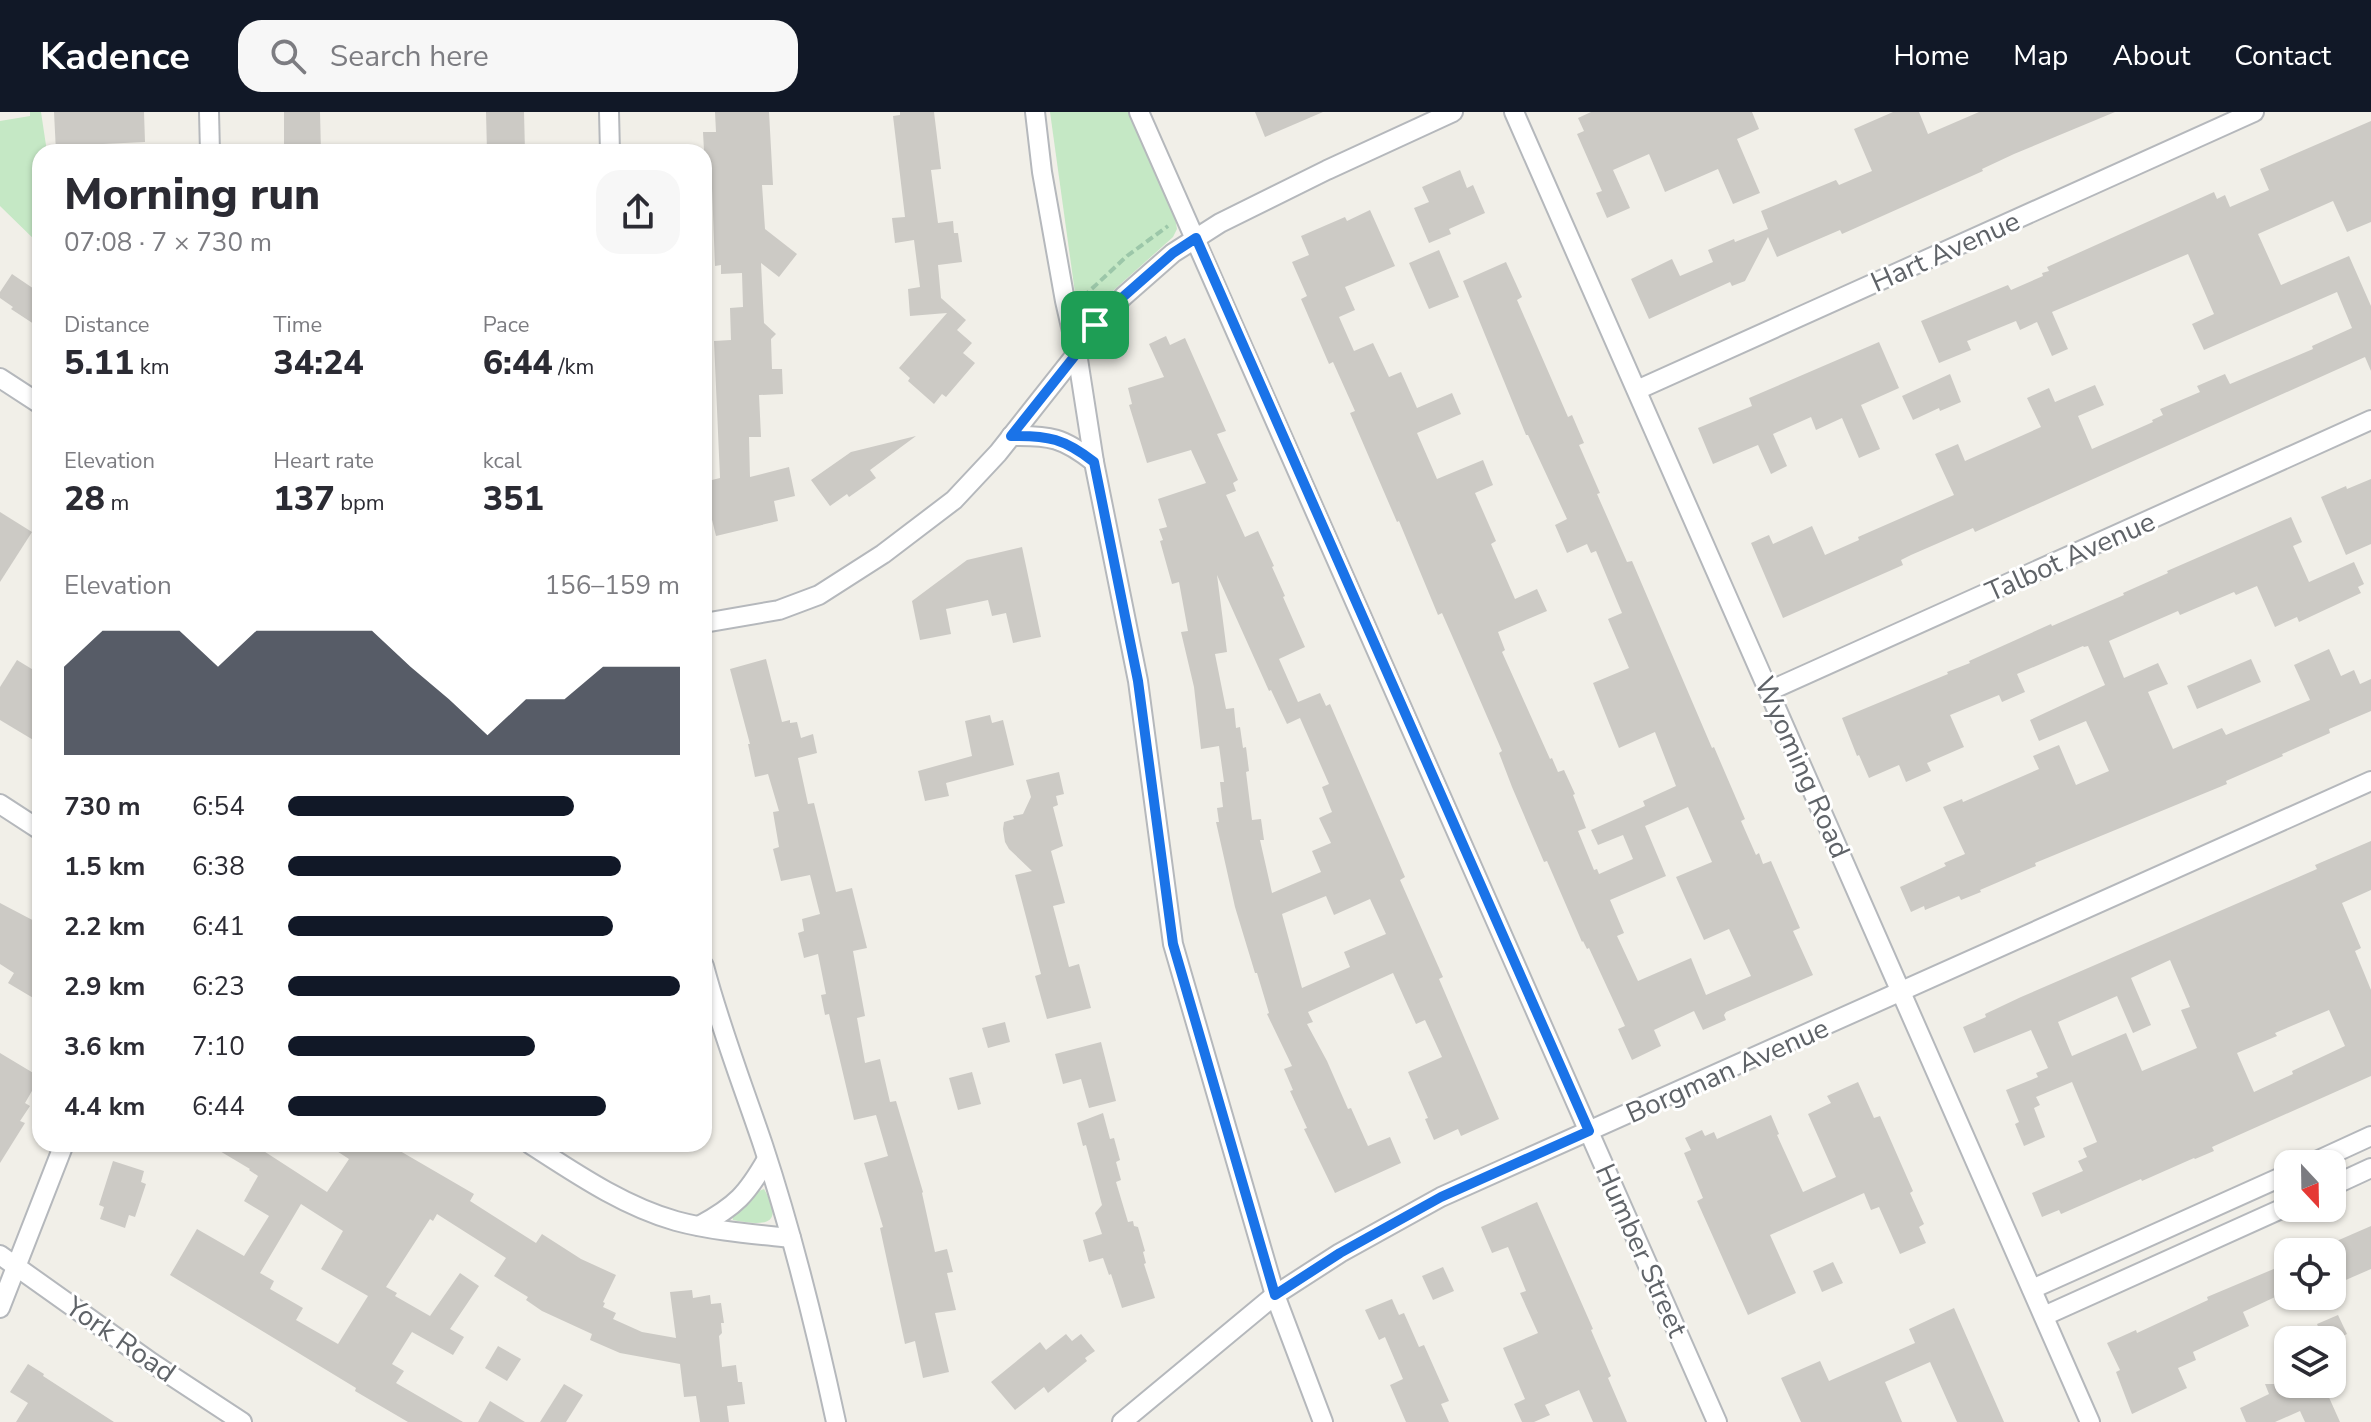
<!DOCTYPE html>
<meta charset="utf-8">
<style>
:root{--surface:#fff;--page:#f7f7f7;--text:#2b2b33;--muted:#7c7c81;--accent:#111827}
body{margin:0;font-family:"Nunito Sans",sans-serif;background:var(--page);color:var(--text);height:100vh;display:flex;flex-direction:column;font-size:30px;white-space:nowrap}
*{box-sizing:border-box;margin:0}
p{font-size:26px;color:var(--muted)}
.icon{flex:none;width:44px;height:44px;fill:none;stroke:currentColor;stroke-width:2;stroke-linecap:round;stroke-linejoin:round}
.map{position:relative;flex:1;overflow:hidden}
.drawer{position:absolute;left:32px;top:32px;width:680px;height:1008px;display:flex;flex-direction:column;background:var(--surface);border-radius:24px;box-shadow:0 2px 6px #0004}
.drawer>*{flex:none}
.needle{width:52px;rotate:158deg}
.tools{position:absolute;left:2274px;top:1038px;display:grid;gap:16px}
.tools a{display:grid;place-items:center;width:72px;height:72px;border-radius:16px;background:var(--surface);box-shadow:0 2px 6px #0004;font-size:40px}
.pin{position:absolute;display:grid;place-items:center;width:68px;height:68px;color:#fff;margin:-34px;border-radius:16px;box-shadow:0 4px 12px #0006}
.round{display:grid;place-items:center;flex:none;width:84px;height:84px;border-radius:24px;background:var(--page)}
.summary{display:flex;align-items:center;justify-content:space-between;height:136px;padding:0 32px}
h1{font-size:44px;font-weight:800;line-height:60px}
.figures{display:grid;grid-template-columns:repeat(3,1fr);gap:12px;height:136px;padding:8px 32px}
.figures div{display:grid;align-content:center}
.figures b{font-size:34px;font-weight:800}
.figures small{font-size:22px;font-weight:400}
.figures p{font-size:22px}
.chart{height:224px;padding:16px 32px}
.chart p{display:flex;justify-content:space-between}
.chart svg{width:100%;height:144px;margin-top:8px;fill:var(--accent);opacity:.7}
ul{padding:0 32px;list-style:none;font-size:26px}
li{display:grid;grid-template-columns:128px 96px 1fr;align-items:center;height:60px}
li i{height:20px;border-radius:10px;background:var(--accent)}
header{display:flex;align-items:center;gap:48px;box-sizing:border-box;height:112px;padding:0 40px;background:var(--accent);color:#fff}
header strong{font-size:38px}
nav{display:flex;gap:44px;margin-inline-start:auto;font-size:28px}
.search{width:560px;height:72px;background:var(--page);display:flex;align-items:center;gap:20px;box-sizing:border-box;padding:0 28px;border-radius:24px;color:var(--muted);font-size:30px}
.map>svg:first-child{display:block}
.green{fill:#c5e8c5}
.building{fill:#cccac5;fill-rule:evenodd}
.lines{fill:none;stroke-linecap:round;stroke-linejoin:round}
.street-casing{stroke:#b5b8bc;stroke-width:22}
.path{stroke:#9cc7a9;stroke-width:4;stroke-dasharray:8 4;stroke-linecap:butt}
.street{stroke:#fff;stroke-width:18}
.route-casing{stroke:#fff;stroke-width:16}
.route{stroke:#1a73e8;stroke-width:10}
.labels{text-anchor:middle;stroke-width:6;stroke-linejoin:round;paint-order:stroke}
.street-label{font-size:28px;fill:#5f6368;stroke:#fff}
</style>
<header>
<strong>Kadence</strong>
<div class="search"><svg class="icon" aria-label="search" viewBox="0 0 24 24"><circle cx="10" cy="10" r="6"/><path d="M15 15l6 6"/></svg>Search here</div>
<nav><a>Home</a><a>Map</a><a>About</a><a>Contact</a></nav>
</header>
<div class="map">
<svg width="2371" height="1310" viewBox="0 0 2371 1310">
<rect width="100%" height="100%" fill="#f1efe8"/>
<g class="green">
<polygon points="30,0 41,0 47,40 40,40 40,133 0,94 0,9 30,4"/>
<polygon points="1050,0 1129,0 1175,106 1177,117 1173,125 1095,195 1083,195 1076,188"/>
<path d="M764,1077C786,1114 763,1114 733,1108L732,1104L759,1079Z"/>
</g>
<g class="building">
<polygon points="54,0 144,0 145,30 82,33 82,40 56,40"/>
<polygon points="284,0 320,0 321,40 284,40"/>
<polygon points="486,0 524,0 525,40 487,40"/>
<polygon points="715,0 769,0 773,73 762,73 765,117 797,142 779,165 761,151 764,211 776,222 771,227 772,257 782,257 783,282 759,283 761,325 749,325 750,365 789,355 795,384 774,389 778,409 716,424 704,375 704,370 720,366 714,229 731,228 730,196 743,195 742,161 721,162 721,153 715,154 712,76 706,76 703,20 716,20"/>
<polygon points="900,0 934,0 941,57 931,58 938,111 953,109 954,121 958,121 962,150 938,153 941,186 966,208 957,218 972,231 963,241 975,251 946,285 942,282 934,292 908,269 910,266 899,256 947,201 910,204 908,177 920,175 914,128 895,131 892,106 905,105 893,4 900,3"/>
<polygon points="1255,0 1323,0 1265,25"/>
<polygon points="1591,0 1752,0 1759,17 1737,27 1760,81 1733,92 1718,57 1665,80 1649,42 1613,58 1630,96 1607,106 1596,81 1602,79 1577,22 1584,19 1578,6"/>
<polygon points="1893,0 1919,0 1928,22 1979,0 2115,0 2014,42 1982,57 1983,59 1842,122 1840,118 1777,145 1768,125 1745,169 1732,174 1730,170 1649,207 1631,167 1672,147 1680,164 1713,150 1708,138 1734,127 1735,130 1768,117 1761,99 1836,68 1839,73 1872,59 1854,17"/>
<polygon points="2371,9 2371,110 2347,120 2333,89 2258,122 2281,173 2349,144 2371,194 2371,259 2365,245 1975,420 1973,416 1911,443 1901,448 1903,453 1783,506 1751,431 1769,423 1773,432 1812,414 1825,443 1859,428 1858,425 1954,383 1935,342 1958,332 1965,349 2041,315 2027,286 2049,276 2055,290 2095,273 2104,293 2078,304 2092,337 2153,310 2152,308 2163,303 2160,297 2200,280 2197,274 2225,262 2230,272 2313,237 2312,234 2352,216 2337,180 2204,238 2192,212 2214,202 2188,142 2052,200 2068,237 2052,244 2037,210 2020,218 2016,209 1967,229 1971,238 1939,251 1921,209 2008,173 2011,178 2043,164 2042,161 2049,159 2047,155 2214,80 2217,87 2225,83 2230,95 2269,78 2260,57"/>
<polygon points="1460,58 1467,76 1473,73 1485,101 1449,117 1451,122 1429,131 1414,96 1429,90 1422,75"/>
<path d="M1370,98L1395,154L1345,175L1355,198L1339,205L1354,239L1373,231L1389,265L1401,260L1417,296L1452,281L1461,302L1417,321L1437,367L1483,348L1493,373L1475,381L1496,429L1491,432L1515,487L1537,477L1547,499L1498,520L1505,538L1502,540L1550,647L1552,646L1558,660L1564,658L1575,682L1573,683L1586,716L1578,719L1594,758L1597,757L1599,762L1633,747L1623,723L1598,733L1591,718L1645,694L1643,689L1676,674L1655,620L1619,636L1593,571L1629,556L1608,507L1622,501L1596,439L1591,441L1587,432L1567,441L1555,413L1567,407L1528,323H1526L1463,169L1506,150L1522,185L1517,188L1568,305L1572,303L1584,331L1579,333L1600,381L1597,382L1627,450L1632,449L1712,636L1714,635L1745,707L1741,709L1756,743L1759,741L1763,752L1771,749L1800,816L1793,819L1813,863L1726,900L1724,903L1726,908L1703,918L1694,899L1654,918L1661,934L1632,948L1618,917L1625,914L1589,836L1587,837L1583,829L1582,830L1547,749L1544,750L1512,675L1499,641L1502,639L1460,542L1442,501L1438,503L1399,409L1397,410L1350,301L1355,299L1333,250L1329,252L1301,187L1307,184L1292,150L1309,143L1301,124L1345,105L1347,109ZM1688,695L1712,750L1676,765L1704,828L1729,817L1751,864L1706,883L1691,846L1638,869L1617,824L1624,821L1610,788L1666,764L1645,714Z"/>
<polygon points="1439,138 1459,185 1429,197 1409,151"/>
<polygon points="12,162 40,181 40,216 11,197 13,195 0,186 0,180"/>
<path d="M1166,224L1170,233L1185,226L1226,319L1217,322L1238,368L1233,371L1236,379L1226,383L1245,425L1258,419L1274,454L1272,455L1285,484L1283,485L1305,535L1279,547L1298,590L1320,581L1326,594L1330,592L1405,765L1400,768L1443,865L1439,867L1499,1007L1461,1024L1458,1017L1434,1028L1425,1007L1428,1006L1408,960L1442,945L1425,908L1416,912L1393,861L1308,900L1313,910L1307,912L1327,949L1348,997L1351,996L1368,1034L1390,1025L1401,1051L1335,1081L1304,1017L1307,1016L1290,979L1293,978L1284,957L1292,954L1267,902L1269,901L1257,861H1255L1235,795L1216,710H1219L1217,696L1223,695L1220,670H1224L1219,634L1201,637L1194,575L1181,520L1188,519L1179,470L1172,472L1160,429L1163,428L1159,417L1167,415L1158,387L1206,371L1191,338L1147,351L1129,293L1132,292L1128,276L1164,265L1149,232ZM1217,463L1269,579L1271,578L1287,612L1300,606L1329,672L1322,675L1332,700L1319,706L1331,731L1312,739L1321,760L1272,781L1260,728H1264L1261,707L1252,708L1246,660L1249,659L1246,635L1243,636L1240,615L1236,616L1234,596L1226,597L1215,542L1227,540ZM1326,784L1334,803L1370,787L1386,822L1344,840L1350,855L1302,876L1282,802Z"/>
<polygon points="1879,230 1899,276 1861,293 1880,337 1859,346 1842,306 1816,318 1811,305 1773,322 1787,354 1771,362 1758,333 1713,352 1698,316 1752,294 1749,286"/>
<polygon points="1950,262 1961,290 1940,299 1939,296 1913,308 1902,284"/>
<polygon points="916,324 870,358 876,366 849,385 847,382 830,394 811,368 851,340"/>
<polygon points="2371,367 2371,432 2346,443 2321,385 2346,374 2347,377"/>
<polygon points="0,400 32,420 0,470"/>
<polygon points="2291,405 2302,430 2293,434 2309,470 2354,450 2364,472 2358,475 2361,481 2299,510 2297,505 2275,515 2257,474 2236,483 2234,480 2180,503 2178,499 2109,529 2124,566 2158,551 2168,572 2148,580 2173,637 2222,616 2226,623 2310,588 2294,553 2329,537 2341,564 2354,558 2360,572 2371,567 2371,599 2329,617 2330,621 2282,642 2283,644 2226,669 2227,672 2035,751 2036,754 1980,778 1981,780 1961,788 1959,784 1925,798 1924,794 1911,800 1900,775 1946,754 1944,751 1965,742 1943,695 1962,687 1963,690 2039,657 2033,644 2059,633 2076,673 2109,659 2086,609 2039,629 2030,608 2105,573 2088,534 2084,535 2083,534 2017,562 2025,580 2002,590 1999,583 1950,603 1964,635 1927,651 1931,659 1906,670 1899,653 1869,666 1859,643 1857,644 1842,606 1948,562 1947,560 1970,551 1969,549 2051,512 2052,514 2124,483 2123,481 2168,461 2167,459"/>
<polygon points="1022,435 1041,525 1013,531 1006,501 992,504 988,488 946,497 951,522 920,528 912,489 967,448"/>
<polygon points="766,547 782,610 790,608 790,611 797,610 801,626 813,622 817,641 798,646 808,692 814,691 836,780 852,776 867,836 853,839 865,904 857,906 865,951 880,947 890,990 896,989 923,1080 922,1081 935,1140 947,1137 953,1160 947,1161 956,1198 935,1201 949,1260 923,1266 915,1229 905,1232 880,1116 883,1115 864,1051 888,1044 876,1003 854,1008 829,902 825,903 821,883 826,882 818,842 804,846 798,821 804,819 802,807 820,802 810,763 781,769 773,737 779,735 773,700 779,699 768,662 755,665 748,632 750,632 730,557"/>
<polygon points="2251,547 2261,570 2197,597 2187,574"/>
<polygon points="17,548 40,562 40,632 0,608 0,575"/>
<polygon points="990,603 992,611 1003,608 1014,653 946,671 949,684 925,689 918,659 972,644 965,609"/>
<polygon points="1059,660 1064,682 1056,684 1058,693 1053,695 1063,734 1051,739 1065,791 1053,794 1069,855 1079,852 1091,896 1047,907 1035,864 1041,862 1015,763 1032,759 1009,737 1005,730 1003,717 1004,710 1014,707 1013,704 1023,702 1031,685 1026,668"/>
<path d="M2371,729V778L2342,791L2361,836L2355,839L2371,878V964L2212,1035L2214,1039L2195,1047L2194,1046L2142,1069L2141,1067L2061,1102L2059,1098L2042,1105L2032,1081L2083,1059L2078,1049L2087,1045L2083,1036L2097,1030L2072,970L2036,985L2040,993L2034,996L2045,1025L2024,1034L2015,1012L2019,1010L2006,978L2038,965L2036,961L2048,956L2031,918L1974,941L1963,915L1986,905L1985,902L2021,885L2317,757L2315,753ZM2170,848L2190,895L2181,898L2197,936L2142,959L2126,921L2072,944L2058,910L2117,884L2133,921L2151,913L2131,866ZM2329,898L2345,934L2292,959L2293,962L2254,980L2237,941L2277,924L2275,921Z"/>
<polygon points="0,791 40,812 40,890 8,871 14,861 0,852"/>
<polygon points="1005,910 1010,930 988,936 982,916"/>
<polygon points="1101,930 1116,989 1089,996 1081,967 1063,972 1055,942"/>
<polygon points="0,941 40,965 25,991 30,994 20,1009 25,1011 0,1051"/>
<polygon points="972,960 981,992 958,998 949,966"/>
<polygon points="1858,970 1874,1006 1880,1004 1913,1079 1910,1081 1924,1112 1919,1115 1926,1131 1900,1142 1879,1095 1871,1098 1864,1081 1770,1123 1796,1181 1748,1203 1697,1089 1703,1086 1684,1041 1691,1038 1685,1026 1702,1018 1705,1024 1714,1020 1717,1027 1771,1003 1779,1022 1777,1023 1803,1080 1836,1065 1808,1002 1831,991 1827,984"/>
<polygon points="1103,1001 1110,1027 1114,1026 1120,1048 1116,1050 1121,1068 1116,1070 1128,1110 1133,1109 1134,1114 1138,1115 1145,1139 1143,1140 1146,1151 1144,1152 1155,1186 1122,1196 1111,1162 1109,1163 1103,1146 1089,1150 1083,1128 1102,1122 1095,1101 1102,1093 1086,1033 1083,1034 1077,1011"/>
<path d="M208,1032H253L327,1080L349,1047L326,1032H388L474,1082L470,1089L536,1131L542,1122L581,1147L616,1163L603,1190L605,1191L603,1195L616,1201L613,1207L642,1220L676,1226L670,1180L692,1178L693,1186L710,1183L711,1192L721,1191L724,1211H721L722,1221L719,1224L722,1255L736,1253L738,1270H742L745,1292L727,1294L729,1310H700L696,1284L684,1285L680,1252L620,1241L590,1228L592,1222L542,1199L526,1188L528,1185L494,1164L506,1146L437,1102L433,1109L430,1107L386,1175L397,1181L395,1184L430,1204L460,1161L479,1174L450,1217L464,1225L453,1243L412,1220L392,1252L404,1259L396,1271L463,1310H408L355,1279L356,1276L170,1163L197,1117L244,1144L269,1104L244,1089L258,1064L249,1058L250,1057ZM301,1092L343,1119L321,1157L368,1184L338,1232L296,1208L303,1196L270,1177L274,1169L260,1161Z"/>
<polygon points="113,1049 144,1059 141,1070 146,1072 135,1105 129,1103 125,1116 100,1107 104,1095 99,1093"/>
<polygon points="1537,1090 1593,1217 1591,1218 1611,1264 1608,1266 1627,1310 1593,1310 1579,1278 1545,1293 1550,1303 1534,1310 1522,1310 1514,1292 1525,1287 1503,1236 1538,1221 1520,1181 1526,1179 1508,1135 1492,1141 1481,1115"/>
<polygon points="2371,1114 2371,1157 2332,1174 2332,1131"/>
<polygon points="1833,1150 1843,1171 1822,1180 1813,1159"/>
<polygon points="2288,1151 2288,1179 2243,1200 2249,1214 2193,1240 2196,1248 2178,1256 2187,1276 2132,1302 2116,1260 2120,1258 2107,1231 2136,1218 2137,1221 2208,1188 2207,1185"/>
<polygon points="1443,1155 1454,1179 1433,1188 1422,1164"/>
<polygon points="1392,1187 1399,1203 1404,1201 1419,1235 1424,1233 1449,1289 1441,1292 1449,1310 1406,1310 1390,1273 1403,1267 1385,1225 1379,1228 1365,1198"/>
<polygon points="1954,1196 2004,1310 1957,1310 1930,1250 1885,1270 1902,1310 1801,1310 1781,1266 1820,1249 1829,1269 1915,1231 1909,1217"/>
<polygon points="2338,1203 2347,1222 2335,1228 2324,1228 2317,1212"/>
<polygon points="1066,1222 1072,1229 1081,1222 1095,1239 1085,1246 1087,1249 1048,1281 1044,1275 1015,1298 991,1270 1040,1230 1046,1238"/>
<polygon points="498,1234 521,1247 507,1269 485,1256"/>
<polygon points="28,1252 44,1262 43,1264 114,1310 16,1310 28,1291 10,1280"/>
<polygon points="564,1272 583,1283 566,1310 540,1310"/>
<polygon points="2265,1272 2323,1272 2340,1310 2305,1310 2300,1299 2275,1310 2246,1310 2240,1296 2269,1282"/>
<polygon points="490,1289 525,1310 478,1310"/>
</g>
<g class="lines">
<g class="street-casing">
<g id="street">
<polyline points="209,0 210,40"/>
<polyline points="609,0 610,40"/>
<polyline points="1035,0 1042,60 1065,189 1077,241 1094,350 1138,569 1173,832 1275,1183 1323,1310"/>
<polyline points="1139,0 1717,1310"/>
<polyline points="1514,0 2090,1310"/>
<polyline points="0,266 40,292"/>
<polyline points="1637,278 2254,0"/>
<path d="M1011,324C1050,323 1064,326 1094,350"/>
<polyline points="704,511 779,498 819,483 883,442 954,388 998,341 1077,241 1095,213 1124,184 1173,141 1220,111 1327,58 1453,0"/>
<polyline points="1769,579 2371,308"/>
<polyline points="0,692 40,718"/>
<path d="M704,854C720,915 743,974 763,1033C793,1124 816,1217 836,1310"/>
<path d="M530,1032C575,1061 623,1094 676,1109C713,1119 753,1122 791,1126"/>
<polyline points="2310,1052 2371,1024"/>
<polyline points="2332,1074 2371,1056"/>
<path d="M699,1114C736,1094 747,1082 767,1047"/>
<polyline points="0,1143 152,1251 242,1310"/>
<polyline points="2032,1177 2288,1062"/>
<polyline points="0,1196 64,1032"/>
<polyline points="2044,1204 2288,1094"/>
<polyline points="1122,1310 1275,1183 1340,1141 1441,1085 2371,669"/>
</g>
</g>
<polyline class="path" points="1083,185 1127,144 1168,114"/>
<use href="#street" class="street"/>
</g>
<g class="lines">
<g class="route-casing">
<path id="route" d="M1196,126L1589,1019L1441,1085L1340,1141L1275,1183L1173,832L1138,569L1094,350C1065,327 1048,323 1011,324L1077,241L1095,213L1124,184L1173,141Z"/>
</g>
<use href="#route" class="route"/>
</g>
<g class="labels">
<g class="street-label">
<text transform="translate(1945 139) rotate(-24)" y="10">Hart Avenue</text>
<text transform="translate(2070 444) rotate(-24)" y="10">Talbot Avenue</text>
<text transform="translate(1803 655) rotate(66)" y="10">Wyoming Road</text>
<text transform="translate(1727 958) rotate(-24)" y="10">Borgman Avenue</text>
<text transform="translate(1642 1138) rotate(66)" y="10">Humber Street</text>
<text transform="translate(121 1227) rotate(35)" y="10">York Road</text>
</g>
</g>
</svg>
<div class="tools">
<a><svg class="needle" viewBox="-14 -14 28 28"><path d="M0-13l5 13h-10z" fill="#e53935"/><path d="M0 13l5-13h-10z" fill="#7c7c81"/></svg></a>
<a><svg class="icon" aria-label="locate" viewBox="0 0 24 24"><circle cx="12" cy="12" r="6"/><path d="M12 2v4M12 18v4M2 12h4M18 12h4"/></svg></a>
<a><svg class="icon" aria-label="layers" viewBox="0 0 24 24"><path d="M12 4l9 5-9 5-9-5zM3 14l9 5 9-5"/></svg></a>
</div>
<div class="pin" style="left:1095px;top:213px;background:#1e9e55"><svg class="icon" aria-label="arrive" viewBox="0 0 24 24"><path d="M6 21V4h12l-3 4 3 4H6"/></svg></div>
<section class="drawer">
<div class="summary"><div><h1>Morning run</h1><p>07:08 · 7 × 730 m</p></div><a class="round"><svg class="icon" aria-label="share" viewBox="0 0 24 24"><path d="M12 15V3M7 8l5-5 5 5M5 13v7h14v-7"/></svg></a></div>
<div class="figures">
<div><p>Distance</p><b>5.11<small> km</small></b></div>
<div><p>Time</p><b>34:24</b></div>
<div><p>Pace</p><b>6:44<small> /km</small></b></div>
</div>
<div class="figures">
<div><p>Elevation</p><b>28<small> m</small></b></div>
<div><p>Heart rate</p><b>137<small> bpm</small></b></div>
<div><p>kcal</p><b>351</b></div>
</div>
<div class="chart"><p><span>Elevation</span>156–159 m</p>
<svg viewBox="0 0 160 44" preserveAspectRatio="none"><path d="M0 44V17L10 6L20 6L30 6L40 17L50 6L60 6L70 6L80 6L90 17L100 27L110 38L120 27L130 27L140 17L150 17L160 17V44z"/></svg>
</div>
<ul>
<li><b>730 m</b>6:54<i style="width:73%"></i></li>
<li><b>1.5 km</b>6:38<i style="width:85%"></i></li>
<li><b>2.2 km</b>6:41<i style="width:83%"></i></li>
<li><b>2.9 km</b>6:23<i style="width:100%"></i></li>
<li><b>3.6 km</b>7:10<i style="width:63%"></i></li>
<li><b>4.4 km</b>6:44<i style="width:81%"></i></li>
</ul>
</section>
</div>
